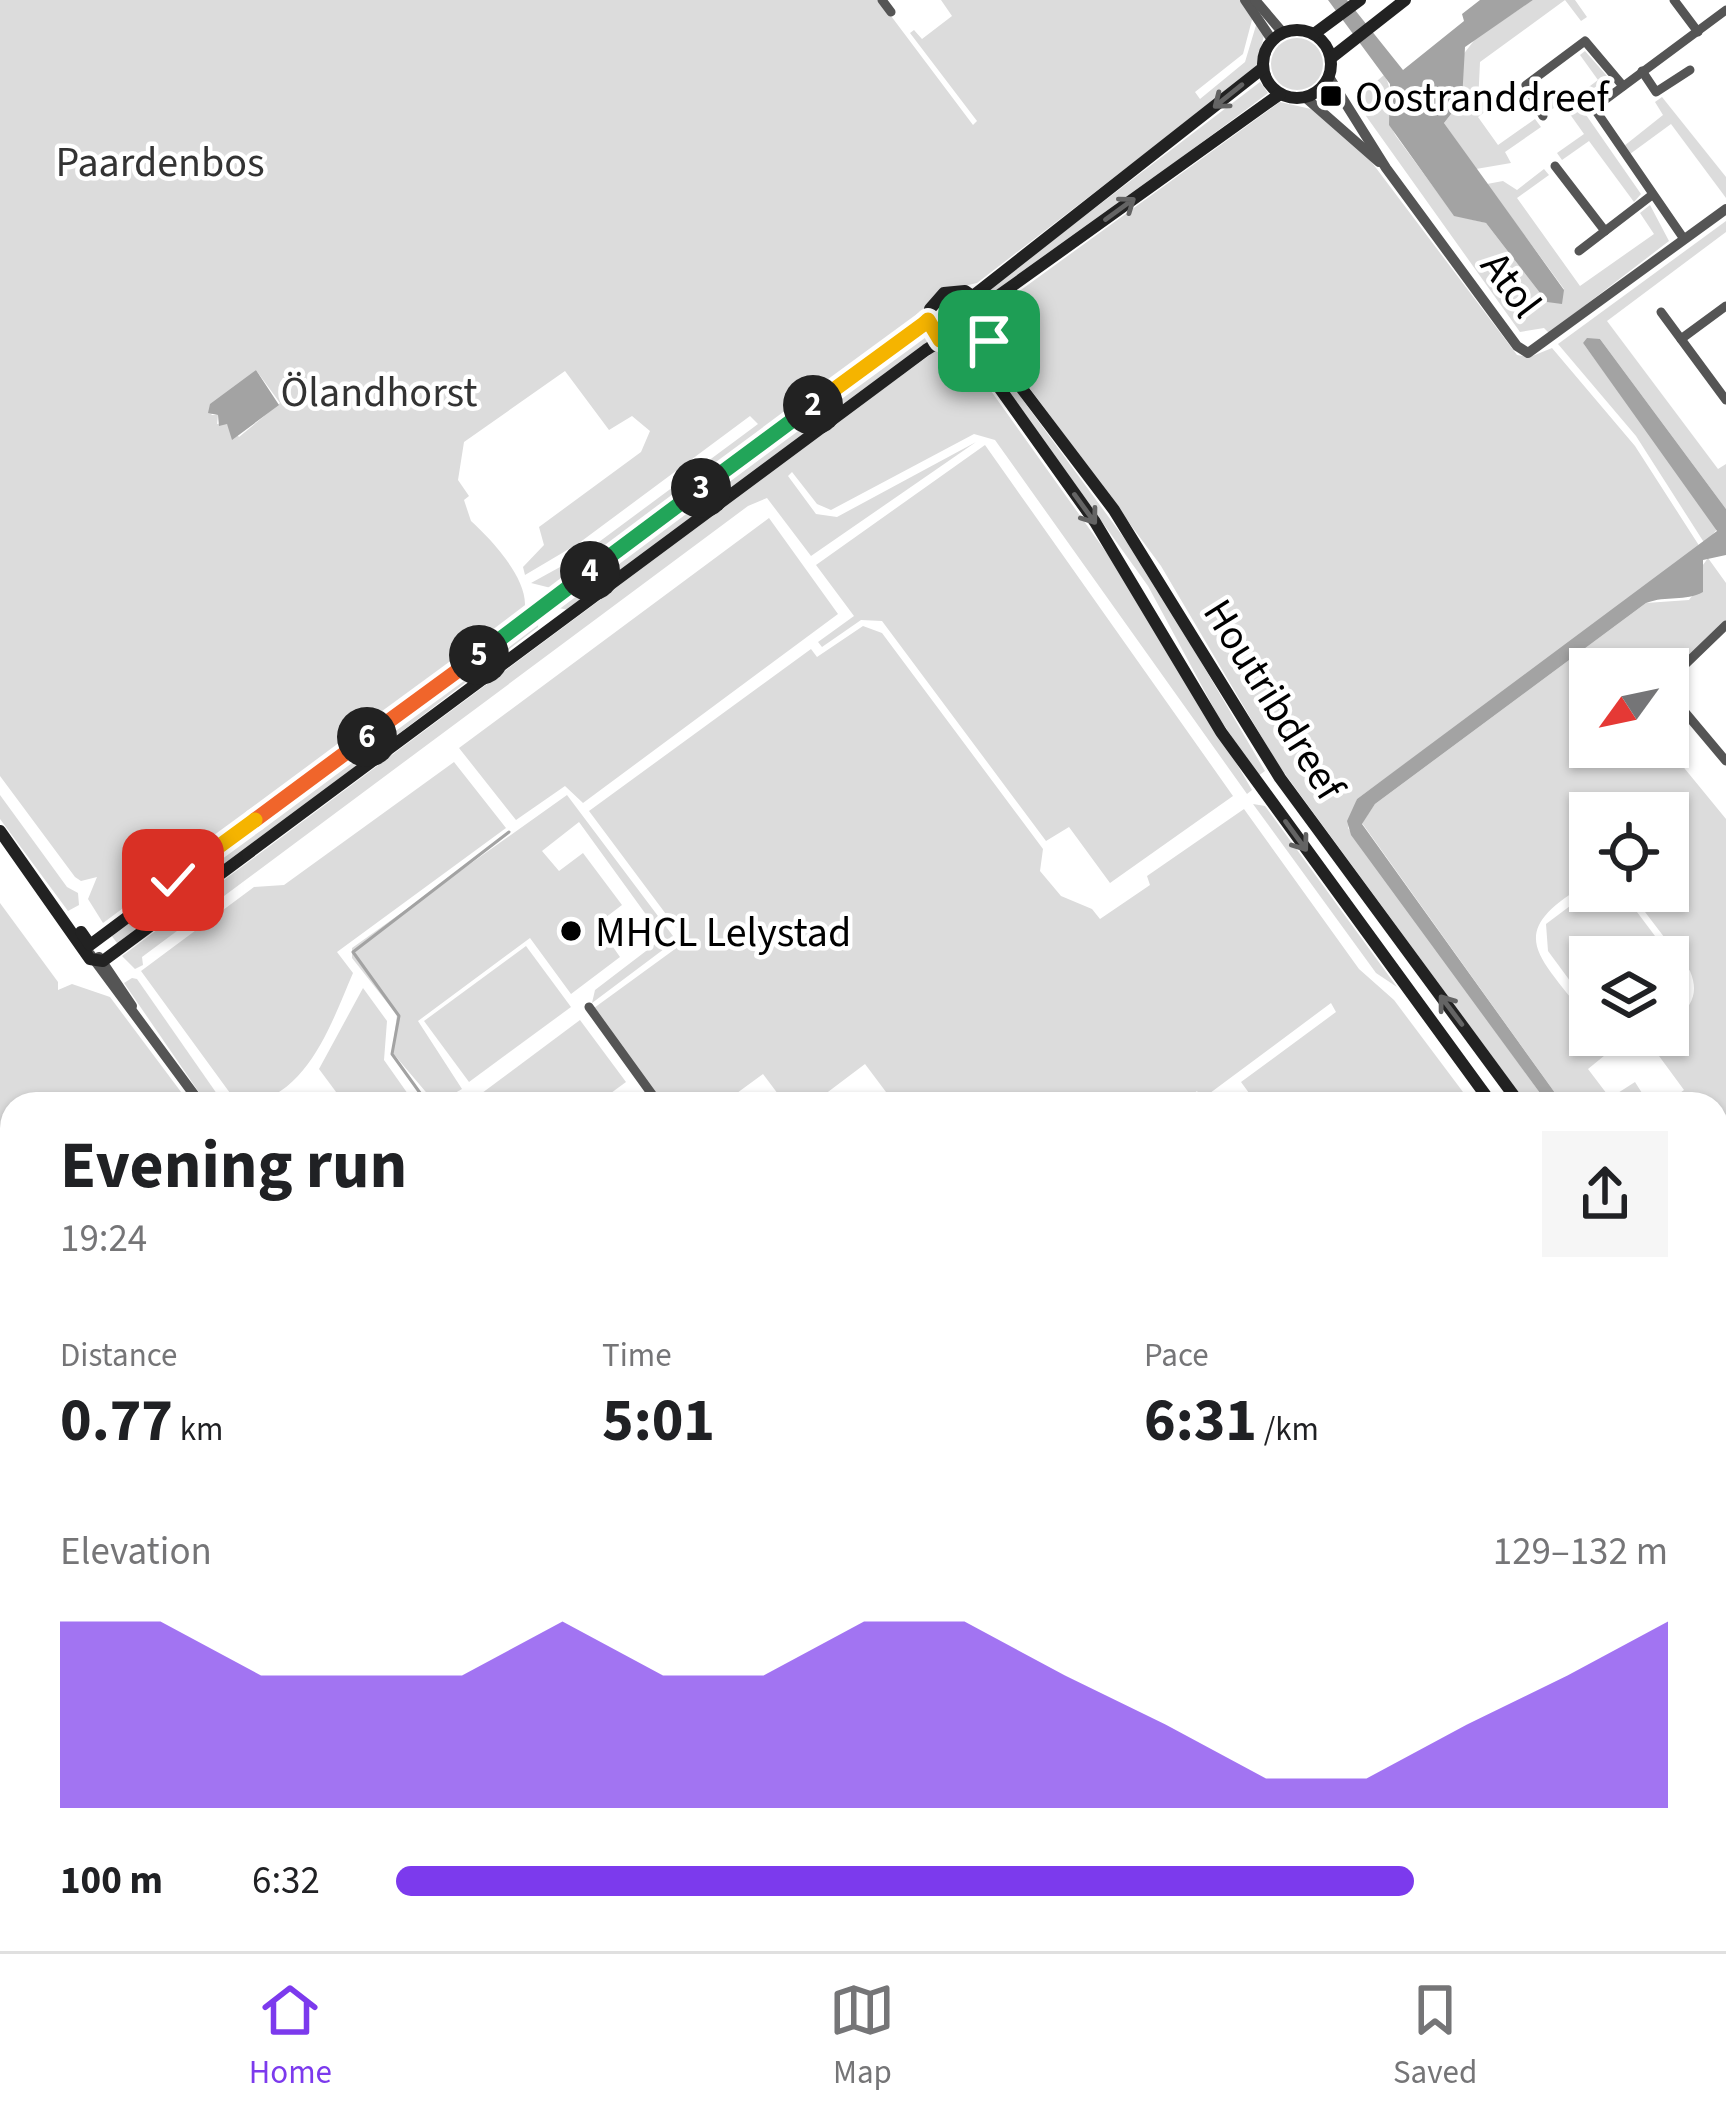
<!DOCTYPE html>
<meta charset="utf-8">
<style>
:root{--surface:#fff;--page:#f6f6f6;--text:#202124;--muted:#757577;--line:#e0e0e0;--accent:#7c3aed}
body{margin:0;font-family:"Source Sans 3",sans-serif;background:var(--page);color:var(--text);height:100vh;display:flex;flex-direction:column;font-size:45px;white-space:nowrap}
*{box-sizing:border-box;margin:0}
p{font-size:39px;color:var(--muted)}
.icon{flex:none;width:66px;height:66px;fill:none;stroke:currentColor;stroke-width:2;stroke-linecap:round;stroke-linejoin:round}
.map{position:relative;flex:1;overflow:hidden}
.drawer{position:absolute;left:0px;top:1092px;width:1728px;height:861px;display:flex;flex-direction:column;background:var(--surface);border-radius:36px 36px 0 0;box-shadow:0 3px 9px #0004}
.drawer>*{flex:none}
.needle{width:78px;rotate:237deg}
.controls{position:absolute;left:1569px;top:648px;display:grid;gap:24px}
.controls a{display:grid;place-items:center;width:120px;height:120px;border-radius:0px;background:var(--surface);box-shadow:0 3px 9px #0004;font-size:60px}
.pin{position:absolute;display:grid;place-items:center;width:102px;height:102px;color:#fff;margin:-51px;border-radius:24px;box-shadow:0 6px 18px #0006}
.km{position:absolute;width:60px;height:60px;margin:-30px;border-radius:50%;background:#222;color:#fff;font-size:33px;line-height:60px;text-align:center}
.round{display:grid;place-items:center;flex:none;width:126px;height:126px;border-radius:0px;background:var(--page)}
.overview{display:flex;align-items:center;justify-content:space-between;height:204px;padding:0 60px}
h1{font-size:66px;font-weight:700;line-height:90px}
.metrics{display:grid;grid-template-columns:repeat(3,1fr);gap:18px;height:204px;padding:12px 60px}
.metrics div{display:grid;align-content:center}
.metrics b{font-size:60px;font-weight:700}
.metrics small{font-size:33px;font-weight:400}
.metrics p{font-size:33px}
.chart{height:336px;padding:24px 60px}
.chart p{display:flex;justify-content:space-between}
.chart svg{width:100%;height:216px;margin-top:12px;fill:var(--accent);opacity:.7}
ul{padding:0 60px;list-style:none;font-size:39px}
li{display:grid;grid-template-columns:192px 144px 1fr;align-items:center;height:90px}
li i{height:30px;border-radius:15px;background:var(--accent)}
.tabs{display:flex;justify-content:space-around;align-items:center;height:168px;border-top:3px solid var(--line);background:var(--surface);font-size:33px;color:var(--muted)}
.tabs a{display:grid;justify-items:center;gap:6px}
.tabs .active{color:var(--accent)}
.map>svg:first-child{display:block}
.green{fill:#dcdcdc;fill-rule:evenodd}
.water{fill:#a3a3a3}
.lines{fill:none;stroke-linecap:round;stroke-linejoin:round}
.stream{stroke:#a3a3a3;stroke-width:3}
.minor{stroke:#555;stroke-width:9}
.tertiary{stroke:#555;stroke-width:10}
.secondary{stroke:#222;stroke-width:12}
.oneway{stroke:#646464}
.split-1-casing{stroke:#fff;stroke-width:24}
.split-2-casing{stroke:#fff;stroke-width:24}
.split-3-casing{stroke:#fff;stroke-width:24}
.split-4-casing{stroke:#fff;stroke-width:24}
.split-5-casing{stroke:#fff;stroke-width:24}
.split-6-casing{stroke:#fff;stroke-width:24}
.split-7-casing{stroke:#fff;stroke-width:24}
.split-8-casing{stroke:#fff;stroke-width:24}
.split-1{stroke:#f5b400;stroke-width:15}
.split-2{stroke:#f5b400;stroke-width:15}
.split-3{stroke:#22a559;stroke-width:15}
.split-4{stroke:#22a559;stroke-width:15}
.split-5{stroke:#22a559;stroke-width:15}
.split-6{stroke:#f0652b;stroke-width:15}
.split-7{stroke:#f0652b;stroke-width:15}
.split-8{stroke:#f5b400;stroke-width:15}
.poi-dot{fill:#000;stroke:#fff;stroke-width:4.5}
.labels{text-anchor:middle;stroke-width:9;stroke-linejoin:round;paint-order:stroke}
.poi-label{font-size:42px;fill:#000;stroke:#fff;text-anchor:start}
.park-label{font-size:42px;fill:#333;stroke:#fff}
.street-label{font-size:42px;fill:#000;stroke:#fff}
</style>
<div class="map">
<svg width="1726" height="1951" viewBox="0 0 1726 1951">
<rect width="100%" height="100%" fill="#fff"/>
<g class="green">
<path d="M0,0H879L973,125L977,121L910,33L914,30L922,39L952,16L941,0H1242L1253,16L1243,54L1195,92L1200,99L1245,62L1257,22L1264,35L1257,67L977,283L938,292L922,321L619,545L551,588L531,583L580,556L758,424L750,416L579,543L525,575L523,567L544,545L539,527L641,452L650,431L632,416L609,430L565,371L464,442L458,480L469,496L464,500L471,521C490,538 532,582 524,612L103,923L88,899L97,877L81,881L75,877L0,776ZM256,370L280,403L239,437L226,423L217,424L218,415H211Z"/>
<polygon points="1533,0 1575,0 1587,17 1581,21 1565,0 1480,62 1478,104 1513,90 1478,117 1498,145 1535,119 1541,127 1505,152 1511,163 1476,169 1444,123 1462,100 1462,56 1476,38"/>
<circle cx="1297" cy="64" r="26"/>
<polygon points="1585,51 1614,84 1584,112 1641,194 1634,202 1589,141 1562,160 1557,153 1584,134 1562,103 1549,111 1543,102 1565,87 1574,98 1598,80 1580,55"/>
<path d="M1384,75C1397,94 1383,117 1396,136L1454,215L1486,223L1547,302L1564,289L1487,184L1503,181L1517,190L1544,169L1549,175L1517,198L1580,286L1654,234L1640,213L1650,205L1669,241L1549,333L1544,328L1520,332L1366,116L1364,92Z"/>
<polygon points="1260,82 1268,93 1251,106 1024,274 984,300 981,295"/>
<polygon points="1662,97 1726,177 1726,198 1671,124 1630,154 1624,146 1663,115 1655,102"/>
<polygon points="1280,102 1311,109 1364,152 1517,355 1530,357 1552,348 1635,446 1700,547 1357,799 1348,828 1548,1104 1527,1104 1277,763 1161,566 992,337 992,317 1000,305"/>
<polygon points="1726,221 1726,232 1607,321 1718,469 1726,464 1726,509 1600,339 1583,343 1718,528 1705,544 1636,436 1558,344"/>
<polygon points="924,328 932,342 569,610 553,607"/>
<polygon points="981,343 1146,568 1265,771 1258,776 1218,716 1148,586 976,346"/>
<polygon points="941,347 966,356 1141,601 1252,790 1247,794 995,440 974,434 831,510 817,504 792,472 788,476 816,514 837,517 976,442 811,556 767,498 748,506 142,957 143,965 135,969 122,956 600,600 619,580"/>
<polygon points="985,445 1233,796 1110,883 1069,827 1046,841 882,621 861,620 822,647 818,642 854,616 816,565"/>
<polygon points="769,518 838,614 583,803 565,786 516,820 459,748"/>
<path d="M1708,558L1726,583V621L1679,665L1662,659L1648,669H1590V747H1667L1726,819V1114L1716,1126V1104H1665L1684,1090L1648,1041L1668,1035V1026C1688,1010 1701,997 1690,971L1629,891H1668V813H1590V882C1498,935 1541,955 1590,1023V1035H1599L1610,1051L1588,1069L1610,1098L1635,1082L1649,1104H1563L1362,823L1375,804L1646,603L1689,600L1702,583L1700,569Z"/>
<polygon points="539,617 538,627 120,947 111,935"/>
<polygon points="863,626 882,633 1043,849 1040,871 1061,896 1092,909 1100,919 1150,885 1147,876 1244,809 1359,969 1394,1000 1472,1104 1257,1104 1241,1082 1336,1012 1331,1003 1202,1099 1197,1091 1179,1104 940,1104 931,1093 916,1104 895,1104 865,1064 812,1104 765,1104 778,1094 763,1074 722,1104 663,1104 594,1008 686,941 589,811 811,649 817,657"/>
<path d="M454,762L506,828L337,952L353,973C331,1024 305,1104 238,1104L141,971L254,887L284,885Z"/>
<polygon points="0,795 67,887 78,893 79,905 68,911 0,819"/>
<polygon points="567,795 676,940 592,1003 595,990 663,938 579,822 542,851 559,871 583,853 622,905 597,924 620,957 571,994 530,938 418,1021 462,1089 436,1104 392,1052 397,1015 352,958 352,948"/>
<polygon points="1253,804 1265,806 1397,987 1376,973"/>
<polygon points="1590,891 1617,891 1628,900 1682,972 1684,999 1668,1014 1668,957 1590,957 1590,1008 1548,951 1546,924"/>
<polygon points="0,903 58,982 58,990 72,984 110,997 190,1104 12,1104 12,1467 0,1473"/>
<polygon points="526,946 571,1007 469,1082 424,1021"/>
<polygon points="132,978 137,979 224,1104 207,1104 124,983"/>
<polygon points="363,988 387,1021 384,1060 415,1104 345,1104 319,1069"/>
<polygon points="580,1020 626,1082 596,1104 484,1104 478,1096"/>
<polygon points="615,1941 809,1941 816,1951 595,1951"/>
<polygon points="856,1941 1060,1941 1061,1942 1052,1951 863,1951"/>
</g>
<g class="water">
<polygon points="1328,0 1347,0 1403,70 1464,21 1462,14 1480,0 1533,0 1465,47 1462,100 1444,123 1564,290 1562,304 1547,302 1486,223 1454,216 1389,125 1390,84"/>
<path d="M1587,338L1600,339L1726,509V555L1703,560V592C1685,602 1667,595 1646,603L1375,804L1362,824L1563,1104H1548L1351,835L1347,821L1357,799L1717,531L1583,343Z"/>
<polygon points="256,370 279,405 232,440 227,424 219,426 218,415 208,413 210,404"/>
</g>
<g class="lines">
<polyline class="stream" points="428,1104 392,1054 399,1016 353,952 509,832"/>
<g class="minor">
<polyline points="882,0 891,12"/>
<polyline points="1674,0 1698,32"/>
<polyline points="1642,71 1656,92 1690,70"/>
<polyline points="1543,116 1526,85 1585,41 1623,86"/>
<polyline points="1555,166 1605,231"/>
<polyline points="1684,239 1594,108 1726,10"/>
<polyline points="1579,251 1652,195"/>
<polyline points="1661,312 1726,400"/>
<polyline points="1681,339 1726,306"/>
<polyline points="1668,681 1726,625"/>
<polyline points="1668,692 1726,761"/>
<polyline points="589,1007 659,1104"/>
<polyline points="1716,1185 1726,1198"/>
<polyline points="0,1775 12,1769"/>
<polyline points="1716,1795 1726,1801"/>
<polyline points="1716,1822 1726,1815"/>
<polyline points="1716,1874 1726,1888"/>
<polyline points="1716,1905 1726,1897"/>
<polyline points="0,1938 12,1932"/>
<polyline points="321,1941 326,1951"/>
<polyline points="1217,1941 1217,1951"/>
<polyline points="1362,1941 1370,1951"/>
<polyline points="1599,1941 1607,1951"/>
<polyline points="1659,1941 1666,1951"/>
<polyline points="1064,1951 1064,1941"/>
<polyline points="1575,1951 1589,1941"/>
</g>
<g class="tertiary">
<polyline points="1245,0 1272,40"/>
<polyline points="1255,0 1283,33"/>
<polyline points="1329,77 1386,168 1517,346 1528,353 1726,209"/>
<polyline points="1306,98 1379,162"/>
<polyline points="90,954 201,1104"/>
<polyline points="99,957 132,1006"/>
<polyline points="1716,1699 1726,1692"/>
<polyline points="818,1941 825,1951"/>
<polyline points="1372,1951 1386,1941"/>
</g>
<g class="secondary">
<circle cx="1297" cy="64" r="34"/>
<polyline points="1314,34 1360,0"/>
<polyline points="1331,58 1405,0"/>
<polyline points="973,296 1263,68"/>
<polyline points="980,309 1280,94"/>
<polyline points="976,328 1114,510 1280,778 1520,1104"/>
<polyline points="986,369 1095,522 1221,732 1492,1104"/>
<path d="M0,831L90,959L103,961L926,350C943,338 954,342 971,334L981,318L975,298L965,291L944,293L930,309C925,342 949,336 966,351C975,358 979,367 988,374"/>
<polyline points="81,932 90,945 928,320"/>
<polyline points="1716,1370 1726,1383"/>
<polyline points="1716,1407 1726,1420"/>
</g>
</g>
<defs><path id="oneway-shaft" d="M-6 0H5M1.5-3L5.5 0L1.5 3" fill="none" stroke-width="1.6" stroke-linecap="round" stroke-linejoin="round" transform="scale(3)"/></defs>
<g class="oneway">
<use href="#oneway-shaft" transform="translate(1228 96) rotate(141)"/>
<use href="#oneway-shaft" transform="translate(1120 209) rotate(-36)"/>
<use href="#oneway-shaft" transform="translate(1085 509) rotate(54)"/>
<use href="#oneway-shaft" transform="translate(1296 836) rotate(54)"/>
<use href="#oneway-shaft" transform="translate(1451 1010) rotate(-127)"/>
</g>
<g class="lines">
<g class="split-1-casing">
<polyline id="split-1" points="925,323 928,320 940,340 962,338 976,328 1002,363 989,341"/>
</g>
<g class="split-2-casing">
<polyline id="split-2" points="813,405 925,323"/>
</g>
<g class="split-3-casing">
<polyline id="split-3" points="701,488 813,405"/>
</g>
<g class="split-4-casing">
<polyline id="split-4" points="590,571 701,488"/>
</g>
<g class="split-5-casing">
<polyline id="split-5" points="479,655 590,571"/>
</g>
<g class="split-6-casing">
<polyline id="split-6" points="367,737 479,655"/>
</g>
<g class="split-7-casing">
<polyline id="split-7" points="255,820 367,737"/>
</g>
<g class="split-8-casing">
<polyline id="split-8" points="173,880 255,820"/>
</g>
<use href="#split-1" class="split-1"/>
<use href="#split-2" class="split-2"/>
<use href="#split-3" class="split-3"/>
<use href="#split-4" class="split-4"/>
<use href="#split-5" class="split-5"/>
<use href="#split-6" class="split-6"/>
<use href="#split-7" class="split-7"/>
<use href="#split-8" class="split-8"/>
</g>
<g class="poi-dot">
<rect x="1319" y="84" width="24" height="24" rx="6"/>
<circle cx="571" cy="931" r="12"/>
</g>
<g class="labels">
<g class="poi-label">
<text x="1355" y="111">Oostranddreef</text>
<text x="595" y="946">MHCL Lelystad</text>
</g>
<g class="park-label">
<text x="160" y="176">Paardenbos</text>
<text x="379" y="406">Ölandhorst</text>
</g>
<g class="street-label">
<text transform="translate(1512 284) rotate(53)" y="15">Atol</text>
<text transform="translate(1275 699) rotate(58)" y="15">Houtribdreef</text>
</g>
</g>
</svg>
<div class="controls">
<a><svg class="needle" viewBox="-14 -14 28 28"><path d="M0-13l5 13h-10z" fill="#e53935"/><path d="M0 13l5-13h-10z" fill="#757577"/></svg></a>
<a><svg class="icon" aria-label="locate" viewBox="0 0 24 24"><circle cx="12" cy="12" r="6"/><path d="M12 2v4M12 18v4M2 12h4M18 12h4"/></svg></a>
<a><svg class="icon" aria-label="layers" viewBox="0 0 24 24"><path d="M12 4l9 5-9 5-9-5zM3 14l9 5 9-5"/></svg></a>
</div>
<div class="pin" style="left:989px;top:341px;background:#1e9e55"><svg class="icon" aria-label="arrive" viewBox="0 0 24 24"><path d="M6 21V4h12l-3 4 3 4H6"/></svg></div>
<div class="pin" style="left:173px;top:880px;background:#d93025"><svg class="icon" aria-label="check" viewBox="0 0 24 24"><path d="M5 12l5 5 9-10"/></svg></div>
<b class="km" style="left:813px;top:405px">2</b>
<b class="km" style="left:701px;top:488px">3</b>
<b class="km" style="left:590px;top:571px">4</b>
<b class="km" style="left:479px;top:655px">5</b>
<b class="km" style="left:367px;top:737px">6</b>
<section class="drawer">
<div class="overview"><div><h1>Evening run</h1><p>19:24</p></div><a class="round"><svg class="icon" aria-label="share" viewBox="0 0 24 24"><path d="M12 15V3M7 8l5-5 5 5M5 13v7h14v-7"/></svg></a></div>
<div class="metrics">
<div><p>Distance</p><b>0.77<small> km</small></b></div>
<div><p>Time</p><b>5:01</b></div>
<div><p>Pace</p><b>6:31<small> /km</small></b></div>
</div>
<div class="chart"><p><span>Elevation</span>129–132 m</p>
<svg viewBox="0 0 160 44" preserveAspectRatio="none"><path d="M0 44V6L10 6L20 17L30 17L40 17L50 6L60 17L70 17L80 6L90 6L100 17L110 27L120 38L130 38L140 27L150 17L160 6V44z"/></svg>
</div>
<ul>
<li><b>100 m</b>6:32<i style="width:80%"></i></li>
</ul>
</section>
</div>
<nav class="tabs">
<a class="active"><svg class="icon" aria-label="home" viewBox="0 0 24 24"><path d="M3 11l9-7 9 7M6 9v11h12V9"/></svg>Home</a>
<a><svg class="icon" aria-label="map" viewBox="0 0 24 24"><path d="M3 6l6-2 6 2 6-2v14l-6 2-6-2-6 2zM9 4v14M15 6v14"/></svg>Map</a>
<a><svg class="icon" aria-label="saved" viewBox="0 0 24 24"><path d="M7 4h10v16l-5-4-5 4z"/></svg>Saved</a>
</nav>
